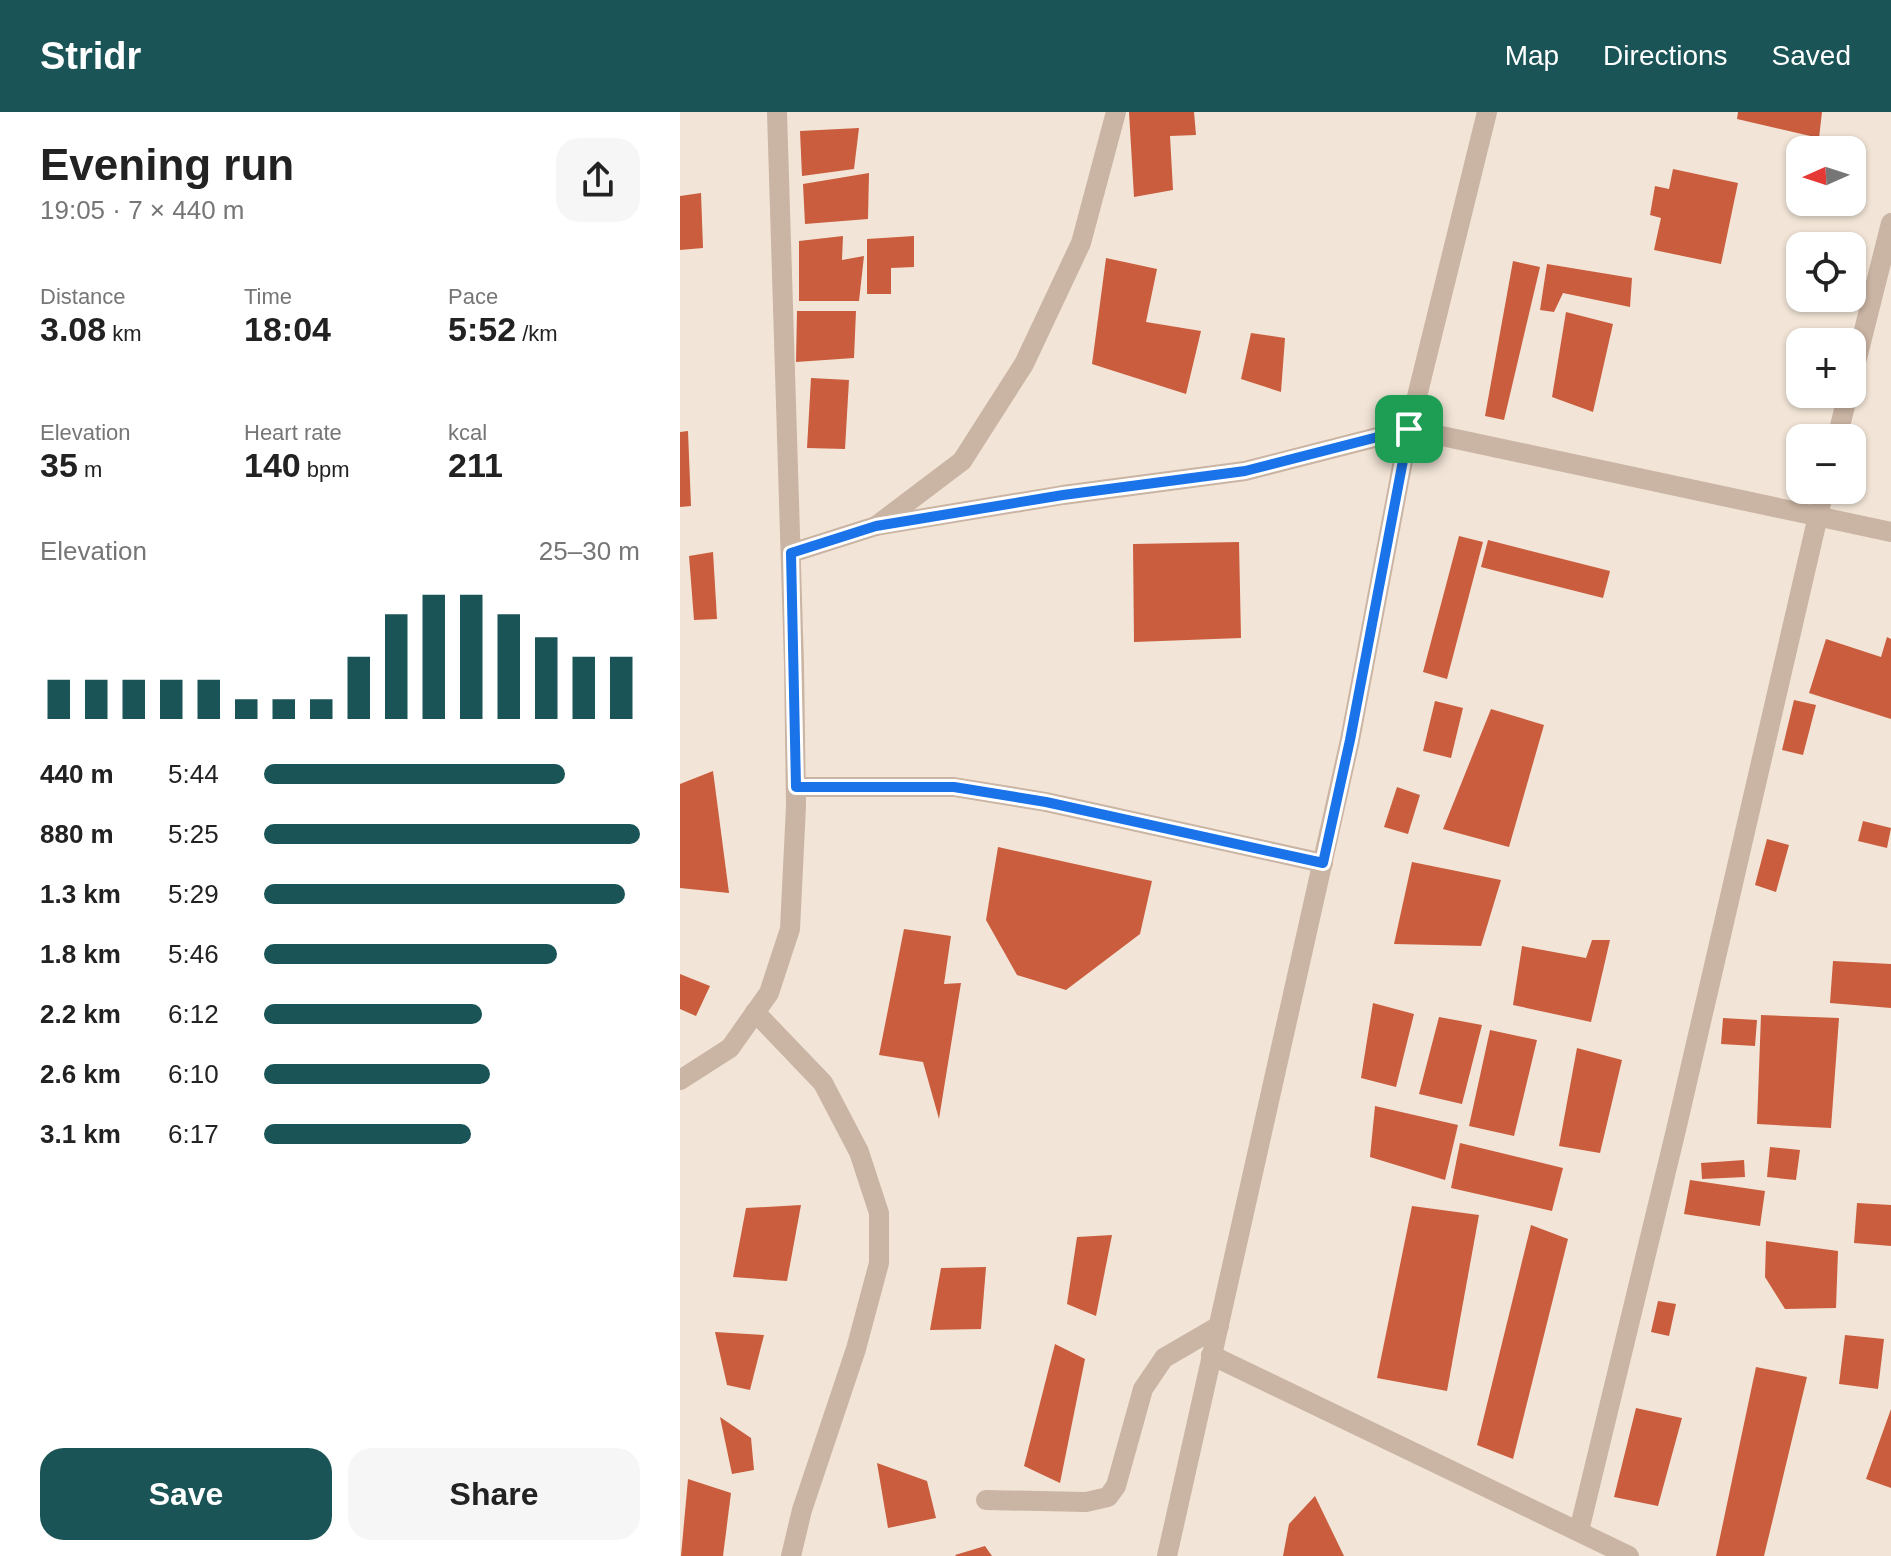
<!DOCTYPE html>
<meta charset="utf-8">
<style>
:root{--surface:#fff;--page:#f6f6f6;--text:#222;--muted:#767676;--accent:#1a5457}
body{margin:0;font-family:Helvetica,sans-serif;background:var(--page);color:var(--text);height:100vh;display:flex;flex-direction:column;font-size:30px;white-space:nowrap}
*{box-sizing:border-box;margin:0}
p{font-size:26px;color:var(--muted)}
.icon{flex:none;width:44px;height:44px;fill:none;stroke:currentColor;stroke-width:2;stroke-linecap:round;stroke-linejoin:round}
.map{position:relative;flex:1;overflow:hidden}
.sheet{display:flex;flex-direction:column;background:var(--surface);width:680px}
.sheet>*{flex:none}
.needle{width:52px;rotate:267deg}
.buttons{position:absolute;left:1106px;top:24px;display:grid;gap:16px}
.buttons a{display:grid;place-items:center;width:80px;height:80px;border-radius:16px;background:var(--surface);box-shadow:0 2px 6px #0004;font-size:40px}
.pin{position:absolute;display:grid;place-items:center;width:68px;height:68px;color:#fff;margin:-34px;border-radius:16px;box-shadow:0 4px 12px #0006}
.round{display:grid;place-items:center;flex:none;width:84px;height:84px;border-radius:24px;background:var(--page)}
.summary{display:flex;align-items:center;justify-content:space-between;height:136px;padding:0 40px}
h1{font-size:44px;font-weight:800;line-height:60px}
.stats{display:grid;grid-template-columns:repeat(3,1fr);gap:12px;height:136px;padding:8px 40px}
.stats div{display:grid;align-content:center}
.stats b{font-size:34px;font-weight:800}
.stats small{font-size:22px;font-weight:400}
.stats p{font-size:22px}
.chart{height:224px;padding:16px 40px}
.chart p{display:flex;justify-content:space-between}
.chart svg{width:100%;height:144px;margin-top:8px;stroke:var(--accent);stroke-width:6}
.button{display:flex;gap:16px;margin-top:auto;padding:16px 40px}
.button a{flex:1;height:92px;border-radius:24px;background:var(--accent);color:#fff;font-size:32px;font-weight:800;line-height:92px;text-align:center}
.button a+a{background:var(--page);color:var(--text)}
ul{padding:0 40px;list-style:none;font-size:26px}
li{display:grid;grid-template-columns:128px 96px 1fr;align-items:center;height:60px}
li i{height:20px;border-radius:10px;background:var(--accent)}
header{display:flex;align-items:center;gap:48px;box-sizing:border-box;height:112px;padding:0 40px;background:var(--accent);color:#fff}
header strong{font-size:38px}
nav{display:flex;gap:44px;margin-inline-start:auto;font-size:28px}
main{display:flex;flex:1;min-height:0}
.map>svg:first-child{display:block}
.building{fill:#ca5d3d}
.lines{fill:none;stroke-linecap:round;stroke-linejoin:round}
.minor{stroke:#cab4a3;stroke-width:20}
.route-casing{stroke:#fff;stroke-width:16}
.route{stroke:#1a73e8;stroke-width:10}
</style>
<header>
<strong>Stridr</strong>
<nav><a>Map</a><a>Directions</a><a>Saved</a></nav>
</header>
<main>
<section class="sheet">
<div class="summary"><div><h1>Evening run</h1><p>19:05 · 7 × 440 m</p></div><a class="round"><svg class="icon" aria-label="share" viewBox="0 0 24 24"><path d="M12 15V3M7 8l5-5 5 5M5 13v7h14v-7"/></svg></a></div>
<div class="stats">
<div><p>Distance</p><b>3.08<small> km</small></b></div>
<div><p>Time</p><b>18:04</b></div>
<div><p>Pace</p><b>5:52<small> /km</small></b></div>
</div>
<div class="stats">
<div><p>Elevation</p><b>35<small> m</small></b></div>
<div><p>Heart rate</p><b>140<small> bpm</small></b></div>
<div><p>kcal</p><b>211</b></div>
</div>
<div class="chart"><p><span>Elevation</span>25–30 m</p>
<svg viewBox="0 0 160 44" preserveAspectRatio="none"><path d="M5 44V32M15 44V32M25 44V32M35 44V32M45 44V32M55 44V38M65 44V38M75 44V38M85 44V25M95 44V12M105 44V6M115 44V6M125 44V12M135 44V19M145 44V25M155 44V25"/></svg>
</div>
<ul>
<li><b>440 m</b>5:44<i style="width:80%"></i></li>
<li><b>880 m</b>5:25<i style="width:100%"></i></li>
<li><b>1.3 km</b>5:29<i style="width:96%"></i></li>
<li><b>1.8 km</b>5:46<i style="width:78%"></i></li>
<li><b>2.2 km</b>6:12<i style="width:58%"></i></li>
<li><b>2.6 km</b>6:10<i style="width:60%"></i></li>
<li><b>3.1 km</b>6:17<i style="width:55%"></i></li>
</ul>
<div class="button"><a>Save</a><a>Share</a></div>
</section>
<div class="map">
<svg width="1211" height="1444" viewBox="0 0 1211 1444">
<rect width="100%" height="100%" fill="#f2e5d7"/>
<g class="building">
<polygon points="449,0 514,0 516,23 490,24 493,78 454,85"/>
<polygon points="1058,0 1142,0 1139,26 1057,7"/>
<polygon points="179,16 174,57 122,64 120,19"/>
<polygon points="993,57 1058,71 1041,152 974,138 981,106 970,103 975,74 989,77"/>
<polygon points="189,61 188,107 125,112 123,72"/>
<polygon points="21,81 23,136 0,138 0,84"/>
<polygon points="163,124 162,148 184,144 179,189 119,189 119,129"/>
<polygon points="234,124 234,155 211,156 211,182 187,182 187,127"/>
<polygon points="426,146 477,157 466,210 521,219 506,282 412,252"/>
<polygon points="833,149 860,155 824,308 805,304"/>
<polygon points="867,152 952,166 950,195 883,181 874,200 860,198"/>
<polygon points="117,199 176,199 174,246 116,250"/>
<polygon points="886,200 933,212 913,300 872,285"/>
<polygon points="571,221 605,226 601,280 561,267"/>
<polygon points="131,266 169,268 165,337 127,336"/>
<polygon points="8,319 11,394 0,395 0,320"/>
<polygon points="779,424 803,430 767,567 743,560"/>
<polygon points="808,428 930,459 923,486 801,455"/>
<polygon points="559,430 561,526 454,530 453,432"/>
<polygon points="33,440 37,507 14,508 9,444"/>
<polygon points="1207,525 1211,527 1211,607 1129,581 1146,527 1201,545"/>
<polygon points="1114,588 1136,593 1123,643 1102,638"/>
<polygon points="755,589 783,596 771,646 743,639"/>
<polygon points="811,597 864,613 829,735 763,717"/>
<polygon points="33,659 49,781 0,776 0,672"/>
<polygon points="717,675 740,683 728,722 704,715"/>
<polygon points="1183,709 1211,716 1207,736 1178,729"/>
<polygon points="1087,727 1109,733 1096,780 1075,773"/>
<polygon points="318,735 472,769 460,822 386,878 337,863 306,808"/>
<polygon points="732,750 821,768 801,834 714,832"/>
<polygon points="224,817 271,824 264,872 281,871 259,1007 243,950 199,943"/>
<polygon points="912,828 930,828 911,910 833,893 842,834 906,846"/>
<polygon points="1153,849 1211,852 1211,896 1150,891"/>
<polygon points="0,862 30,874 16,904 0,897"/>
<polygon points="693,891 734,902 716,975 681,966"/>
<polygon points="1081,903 1159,906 1151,1016 1077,1012"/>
<polygon points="759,905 802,913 782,992 739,982"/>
<polygon points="1043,906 1077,908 1075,934 1041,932"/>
<polygon points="810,918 857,928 834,1024 789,1014"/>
<polygon points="897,936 942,948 920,1041 879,1034"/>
<polygon points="695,994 778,1013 765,1068 690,1045"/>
<polygon points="780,1031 883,1056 872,1099 771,1076"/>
<polygon points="1090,1035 1120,1038 1116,1068 1087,1065"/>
<polygon points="1064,1048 1065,1065 1022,1067 1021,1051"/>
<polygon points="1010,1068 1085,1079 1080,1114 1004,1102"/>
<polygon points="1177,1091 1211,1093 1211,1134 1174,1131"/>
<polygon points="121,1093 107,1169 53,1165 66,1096"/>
<polygon points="732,1094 799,1103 767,1279 697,1266"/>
<polygon points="851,1113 888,1127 833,1347 797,1333"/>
<polygon points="432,1123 416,1204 387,1192 397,1125"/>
<polygon points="1086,1129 1158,1139 1156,1196 1105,1197 1085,1165"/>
<polygon points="306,1155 301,1217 250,1218 261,1156"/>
<polygon points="978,1189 996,1192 989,1224 971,1220"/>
<polygon points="35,1220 84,1223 70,1278 47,1273"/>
<polygon points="1165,1223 1204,1227 1198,1277 1159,1272"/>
<polygon points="375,1232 405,1247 380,1371 344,1354"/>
<polygon points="1076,1255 1127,1265 1084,1444 1036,1444"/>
<polygon points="956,1296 1002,1306 978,1394 934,1385"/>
<polygon points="1211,1297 1211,1376 1186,1367"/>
<polygon points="40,1305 71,1326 74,1358 52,1362"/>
<polygon points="197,1351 247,1369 256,1406 208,1416"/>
<polygon points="8,1367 51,1381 43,1444 1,1444"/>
<polygon points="635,1384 664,1444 603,1444 609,1412"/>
<polygon points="305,1434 312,1444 276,1444 275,1443"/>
</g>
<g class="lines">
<g class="minor">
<polyline points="1172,266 1211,111"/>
<polyline points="1157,326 1168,282"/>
<polyline points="196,414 383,383 565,359 729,317 1211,420"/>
<polyline points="111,441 196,414 282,349 344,252 401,131 436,0"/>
<polyline points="116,675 274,675 366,690 643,751"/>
<polyline points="75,900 143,971 179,1040 199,1101 199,1151 176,1237 122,1398 111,1444"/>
<polyline points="0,968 50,936 89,881 110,817 116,694 114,552 97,0"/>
<polyline points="531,1243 949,1444"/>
<polyline points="306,1388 406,1390 428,1385 436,1374 463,1277 484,1246 539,1214"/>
<polyline points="899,1419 996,1018 1144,378"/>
<polyline points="487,1444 670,628 729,317 807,0"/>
</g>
</g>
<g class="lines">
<g class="route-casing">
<polygon id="route" points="729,317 670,628 643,751 366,690 274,675 116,675 111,441 196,414 383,383 565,359"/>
</g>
<use href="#route" class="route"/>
</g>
</svg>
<div class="buttons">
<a><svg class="needle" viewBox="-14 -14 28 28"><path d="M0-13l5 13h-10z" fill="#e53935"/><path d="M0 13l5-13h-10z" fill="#767676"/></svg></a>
<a><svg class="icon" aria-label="locate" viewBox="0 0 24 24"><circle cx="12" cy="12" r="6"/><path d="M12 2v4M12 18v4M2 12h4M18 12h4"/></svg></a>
<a>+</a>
<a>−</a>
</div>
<div class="pin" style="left:729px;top:317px;background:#1e9e55"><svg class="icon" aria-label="arrive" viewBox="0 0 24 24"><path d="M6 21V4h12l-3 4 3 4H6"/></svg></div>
</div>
</main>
